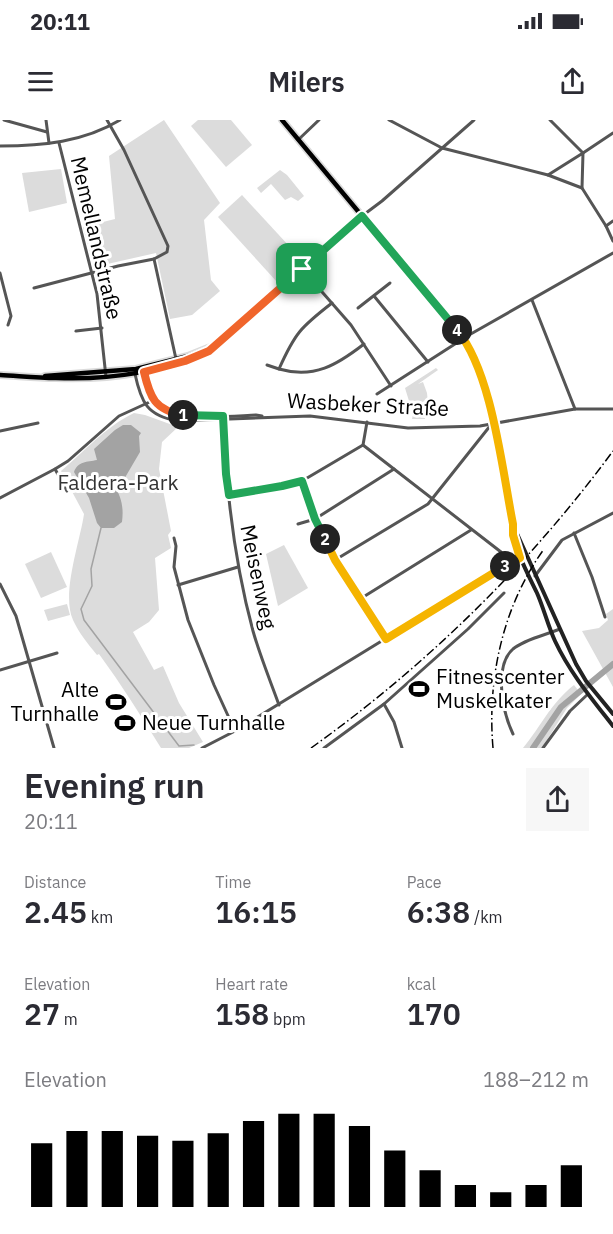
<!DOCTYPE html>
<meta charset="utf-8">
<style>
:root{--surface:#fff;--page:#f7f7f7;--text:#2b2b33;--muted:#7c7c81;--accent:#000}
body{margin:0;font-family:"IBM Plex Sans",sans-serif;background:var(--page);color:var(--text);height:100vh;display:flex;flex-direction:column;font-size:22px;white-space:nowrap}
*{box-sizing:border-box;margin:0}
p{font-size:20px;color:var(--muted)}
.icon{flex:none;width:33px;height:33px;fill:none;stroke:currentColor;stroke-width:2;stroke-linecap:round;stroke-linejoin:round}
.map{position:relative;height:628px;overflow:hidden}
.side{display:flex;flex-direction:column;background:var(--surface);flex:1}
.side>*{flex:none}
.pin{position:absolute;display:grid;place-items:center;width:51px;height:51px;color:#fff;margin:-26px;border-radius:12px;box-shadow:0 3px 9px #0006}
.km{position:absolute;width:30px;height:30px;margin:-15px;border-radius:50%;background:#222;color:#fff;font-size:16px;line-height:30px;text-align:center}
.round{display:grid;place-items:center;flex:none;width:63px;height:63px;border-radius:0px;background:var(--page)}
.headline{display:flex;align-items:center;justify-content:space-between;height:102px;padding:0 24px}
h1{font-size:33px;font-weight:600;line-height:45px}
.metrics{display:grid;grid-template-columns:repeat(3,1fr);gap:9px;height:102px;padding:6px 24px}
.metrics div{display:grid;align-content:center}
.metrics b{font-size:30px;font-weight:600}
.metrics small{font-size:16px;font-weight:400}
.metrics p{font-size:16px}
.chart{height:168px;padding:12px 24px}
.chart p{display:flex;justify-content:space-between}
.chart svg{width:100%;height:108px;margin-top:6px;stroke:var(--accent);stroke-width:6}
.status{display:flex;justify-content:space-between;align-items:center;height:42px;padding:0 30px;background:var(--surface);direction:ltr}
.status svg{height:16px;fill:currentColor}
header{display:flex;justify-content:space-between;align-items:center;height:78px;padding:0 24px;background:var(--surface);font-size:27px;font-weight:600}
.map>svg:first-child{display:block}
.green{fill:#dcdcdc}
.water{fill:#a3a3a3}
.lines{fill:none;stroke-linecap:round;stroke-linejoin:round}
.stream{stroke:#a3a3a3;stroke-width:1.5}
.river{stroke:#a3a3a3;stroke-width:6}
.primary-casing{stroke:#dbdbdb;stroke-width:8}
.minor{stroke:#555;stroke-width:3}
.tertiary{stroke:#555;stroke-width:3}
.secondary{stroke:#222;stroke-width:4}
.primary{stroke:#000;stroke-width:4.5}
.rail{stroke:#000;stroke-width:1.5;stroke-dasharray:9 3 1.5 3;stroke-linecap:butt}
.split-1-casing{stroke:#fff;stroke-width:12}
.split-2-casing{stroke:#fff;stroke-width:12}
.split-3-casing{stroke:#fff;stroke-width:12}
.split-4-casing{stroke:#fff;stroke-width:12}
.split-5-casing{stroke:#fff;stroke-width:12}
.split-1{stroke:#f0652b;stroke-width:8}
.split-2{stroke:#22a559;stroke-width:8}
.split-3{stroke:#f5b400;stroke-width:8}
.split-4{stroke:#f5b400;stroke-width:8}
.split-5{stroke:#22a559;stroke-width:8}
.labels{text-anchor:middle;stroke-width:6;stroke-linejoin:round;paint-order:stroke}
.street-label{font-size:21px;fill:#000;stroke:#fff}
.park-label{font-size:21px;fill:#333;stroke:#fff}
.poi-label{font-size:21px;fill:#000;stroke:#fff;text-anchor:start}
</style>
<div class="status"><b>20:11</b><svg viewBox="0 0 49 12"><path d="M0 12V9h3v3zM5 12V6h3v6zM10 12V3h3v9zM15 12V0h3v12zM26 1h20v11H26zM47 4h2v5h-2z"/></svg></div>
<header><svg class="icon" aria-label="menu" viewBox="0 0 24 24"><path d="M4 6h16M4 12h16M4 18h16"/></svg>Milers<svg class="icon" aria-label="share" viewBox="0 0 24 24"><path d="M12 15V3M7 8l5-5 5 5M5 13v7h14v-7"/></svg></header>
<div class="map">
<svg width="613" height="628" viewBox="0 0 613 628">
<rect width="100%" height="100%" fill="#fff"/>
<g class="green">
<polygon points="164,0 220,83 204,100 211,160 220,171 192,195 170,199 156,133 94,147 83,107 115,99 109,36"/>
<polygon points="198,0 231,0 252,25 226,47 191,6"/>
<polygon points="61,49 67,83 29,92 22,53"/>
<polygon points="280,50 287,55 304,76 298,81 291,77 285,80 271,64 261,73 257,68"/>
<polygon points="242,75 302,140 277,162 218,97"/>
<polygon points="436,248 438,250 418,264 423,262 427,273 429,293 424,293 425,299 412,299 413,294 405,268"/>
<path d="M134,293L145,295L178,307L162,322L159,349L171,411L168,415L171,428L155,438L159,490L149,502L133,512L154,550L163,546L179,583L203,622L189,628H161C141,596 121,564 99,534L97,535C88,524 79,513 73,500C61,474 80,422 84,394L61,351C85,331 105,307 134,293Z"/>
<polygon points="284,425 308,468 278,486 266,434"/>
<polygon points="51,432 67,467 41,478 25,444"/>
<polygon points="67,484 70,495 48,501 44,490"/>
<polygon points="613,489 613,567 582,511 599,508 608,500 606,494"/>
<path d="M574,565L581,574L567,588L542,628H523C542,605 550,584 574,565Z"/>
</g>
<path class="water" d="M123,305H131L141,313L139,316L140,332L123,361L113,363C121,376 124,386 122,402L114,408H101L97,403L89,378L74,352C78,341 87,342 97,340L94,329L115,310Z"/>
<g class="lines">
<polyline class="stream" points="101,408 91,449 92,466 81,489 84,500 179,626 194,625"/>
<polyline class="river" points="533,628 561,587 613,544"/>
<g class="primary-casing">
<g id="primary">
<path d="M0,255C19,256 37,258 56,258C105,260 155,253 201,235L209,231L362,96L282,0"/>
<polyline points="45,256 136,249 188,236 213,226"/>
</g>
</g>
<g class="minor">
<polyline points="4,0 47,12"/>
<polyline points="46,0 49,23"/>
<polyline points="389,0 442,28 548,55"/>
<polyline points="550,0 583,33 613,13"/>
<polyline points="298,20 319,0"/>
<polyline points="59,23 97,174 106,257"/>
<path d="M0,26C42,26 84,22 120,0"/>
<polygon points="583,33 582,68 548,55"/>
<polyline points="582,68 606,106 613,121"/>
<polyline points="606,106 613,101"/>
<polyline points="154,139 176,239"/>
<polyline points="302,149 351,205 391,266"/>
<polyline points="0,153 11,196 8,205"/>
<polyline points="34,168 118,146 154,139 167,132 168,126 124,30 107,0"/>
<polyline points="374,176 428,242"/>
<polyline points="532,180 575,289"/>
<path d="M332,183C301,207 295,213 279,249C314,259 337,245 364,224"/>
<polyline points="358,188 390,163"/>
<polyline points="76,211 102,208"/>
<polyline points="267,245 279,249"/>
<polyline points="377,274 469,215 613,133"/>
<path d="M223,297C226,370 234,441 253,511C260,536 270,560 279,585"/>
<polyline points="367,302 363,325 501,432"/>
<polyline points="0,311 38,303"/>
<polyline points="55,349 67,371"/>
<polyline points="302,361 315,399 335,440 386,519"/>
<polyline points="229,375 282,366 302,361 363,325"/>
<polyline points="0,378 55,349 68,341 119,296 154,280"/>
<polyline points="298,404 315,399 394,349"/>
<polyline points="574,413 592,457 605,497"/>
<polyline points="174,418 176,426 174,447 188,500 214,565 235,611"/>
<polyline points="335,440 428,384 490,306 493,305"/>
<polyline points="0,464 16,496 54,628"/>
<polyline points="178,465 238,447"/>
<polyline points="360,479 471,410"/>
<polyline points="0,550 57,533"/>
<polyline points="384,584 394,602 402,628"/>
<path d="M513,614C503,593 493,547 513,529C525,519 546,515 560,509"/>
<polyline points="324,628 384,584 468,509 504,473"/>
<polyline points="543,628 570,591 588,574"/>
</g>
<g class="tertiary">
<polyline points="362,96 382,81 474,0"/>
<path d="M143,251C146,261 149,274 155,282C173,303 230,296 256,295L262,296"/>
<path d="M135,254C141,282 147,296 178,301L310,296L408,308L480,306L575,289H613"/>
<polyline points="535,456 562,420 613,393"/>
<polyline points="202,628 235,611 486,457 526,436"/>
</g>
<g class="secondary">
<path d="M362,96L460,213C475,235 481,257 487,281C497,322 505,363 513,403C514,430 526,450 537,473C544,489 548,506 555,521C570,553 592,579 613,606"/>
<polyline points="514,407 576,544 586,561 613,594"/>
</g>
<use href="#primary" class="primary"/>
<g class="rail">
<path d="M311,628C426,546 529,445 613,331"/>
<path d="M493,628C487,558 503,486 544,429"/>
</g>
</g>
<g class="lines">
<g class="split-1-casing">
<path id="split-1" d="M183,295C155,290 150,278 144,252L185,241L209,231L302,149"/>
</g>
<g class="split-2-casing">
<polyline id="split-2" points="183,295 223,296 226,354 229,375 282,366 302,361 315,399 325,419"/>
</g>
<g class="split-3-casing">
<polyline id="split-3" points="325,419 335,440 386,519 505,446"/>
</g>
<g class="split-4-casing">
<path id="split-4" d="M457,210C492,252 502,349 513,404V415L520,438L505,446"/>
</g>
<g class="split-5-casing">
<polyline id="split-5" points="302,149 362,96 457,210"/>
</g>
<use href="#split-1" class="split-1"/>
<use href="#split-2" class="split-2"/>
<use href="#split-3" class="split-3"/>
<use href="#split-4" class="split-4"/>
<use href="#split-5" class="split-5"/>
</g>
<defs>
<g id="stadium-bare" transform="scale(1.62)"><path d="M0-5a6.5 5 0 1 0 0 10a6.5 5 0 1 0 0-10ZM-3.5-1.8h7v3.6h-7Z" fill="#000" stroke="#fff" stroke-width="2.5" paint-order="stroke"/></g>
</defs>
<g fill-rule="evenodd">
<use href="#stadium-bare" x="419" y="569"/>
<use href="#stadium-bare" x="116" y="582"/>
<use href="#stadium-bare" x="125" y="603"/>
</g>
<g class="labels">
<g class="street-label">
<text transform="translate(96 118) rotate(77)" y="7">Memellandstraße</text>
<text transform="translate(368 285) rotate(3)" y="7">Wasbeker Straße</text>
<text transform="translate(258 457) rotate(78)" y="7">Meisenweg</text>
</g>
<g class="park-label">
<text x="118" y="370">Faldera-Park</text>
</g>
<g class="poi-label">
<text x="436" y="564">Fitnesscenter<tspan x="436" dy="24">Muskelkater</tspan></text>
<text x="99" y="577" text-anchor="end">Alte<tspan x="99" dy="24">Turnhalle</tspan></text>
<text x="142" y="610">Neue Turnhalle</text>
</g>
</g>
</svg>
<div class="pin" style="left:302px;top:149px;background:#1e9e55"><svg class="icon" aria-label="arrive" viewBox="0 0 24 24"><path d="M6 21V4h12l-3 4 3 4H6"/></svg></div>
<b class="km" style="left:183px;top:295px">1</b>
<b class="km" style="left:325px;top:419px">2</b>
<b class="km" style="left:505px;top:446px">3</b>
<b class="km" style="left:457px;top:210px">4</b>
</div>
<section class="side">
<div class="headline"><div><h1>Evening run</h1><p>20:11</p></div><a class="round"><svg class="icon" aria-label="share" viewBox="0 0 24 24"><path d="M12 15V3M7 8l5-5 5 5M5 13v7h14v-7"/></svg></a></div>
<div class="metrics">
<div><p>Distance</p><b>2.45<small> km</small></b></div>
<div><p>Time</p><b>16:15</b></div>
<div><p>Pace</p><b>6:38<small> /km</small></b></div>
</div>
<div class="metrics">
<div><p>Elevation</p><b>27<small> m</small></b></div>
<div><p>Heart rate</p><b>158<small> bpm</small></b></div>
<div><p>kcal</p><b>170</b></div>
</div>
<div class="chart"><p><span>Elevation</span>188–212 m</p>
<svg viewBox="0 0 160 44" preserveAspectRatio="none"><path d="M5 44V18M15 44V13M25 44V13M35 44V15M45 44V17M55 44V14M65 44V9M75 44V6M85 44V6M95 44V11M105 44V21M115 44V29M125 44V35M135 44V38M145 44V35M155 44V27"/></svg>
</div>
</section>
